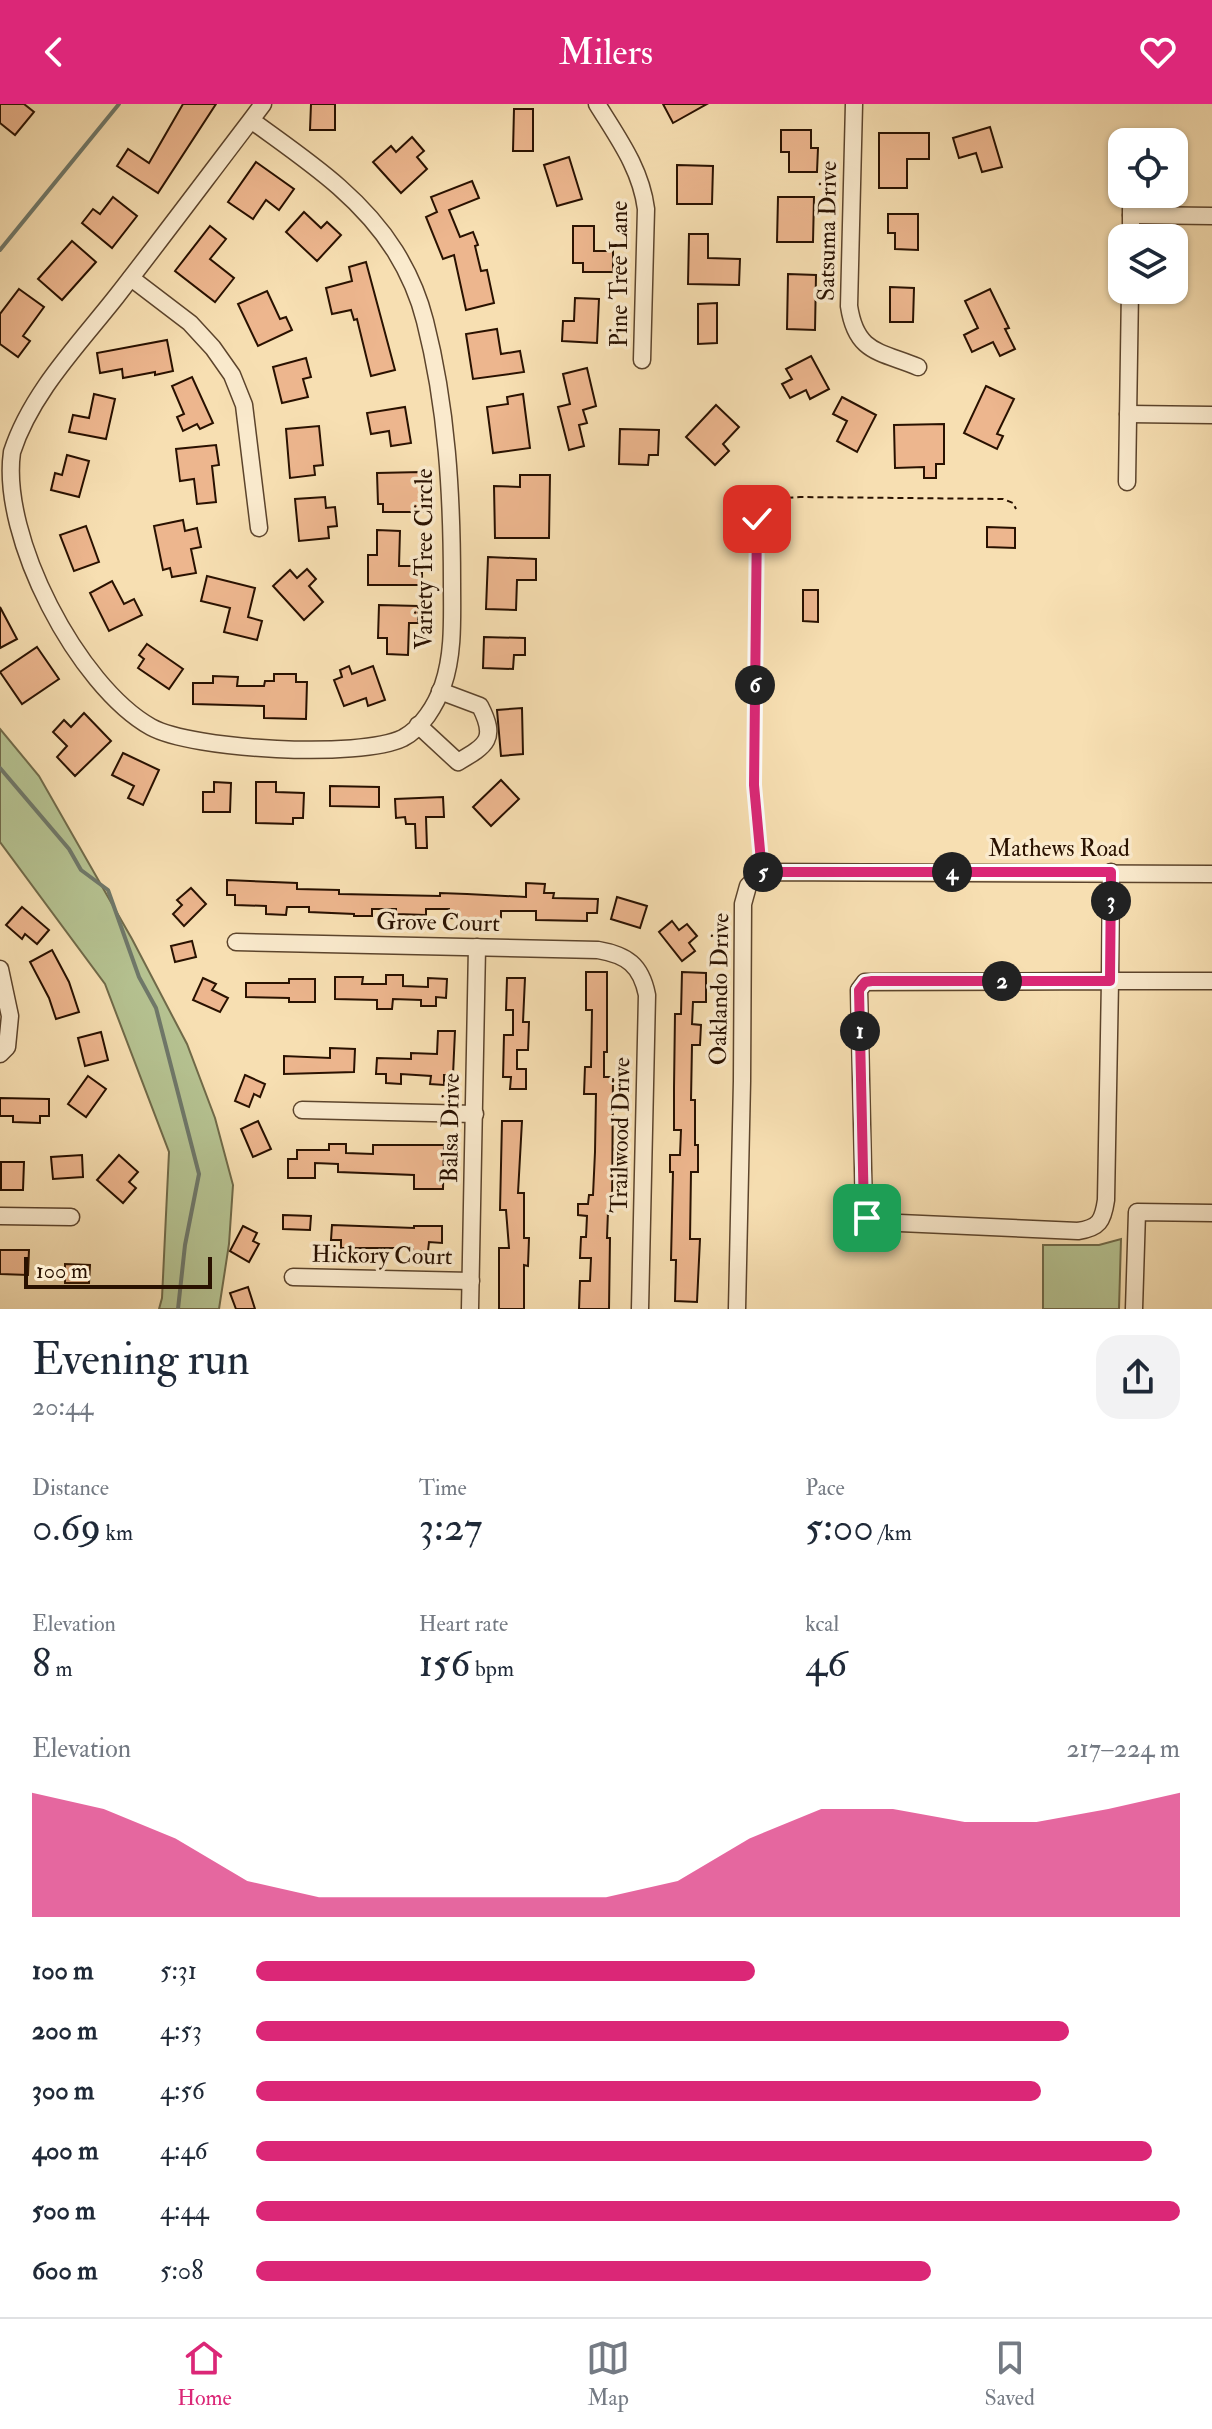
<!DOCTYPE html>
<meta charset="utf-8">
<style>
:root{--surface:#fff;--page:#f2f2f3;--text:#1f2937;--muted:#747a83;--line:#e0e1e3;--accent:#db2777}
body{margin:0;font-family:"IM FELL Double Pica",serif;background:var(--page);color:var(--text);height:100vh;display:flex;flex-direction:column;font-size:30px;white-space:nowrap}
*{box-sizing:border-box;margin:0}
p{font-size:26px;color:var(--muted)}
.icon{flex:none;width:44px;height:44px;fill:none;stroke:currentColor;stroke-width:2;stroke-linecap:round;stroke-linejoin:round}
.map{position:relative;height:1205px;overflow:hidden}
.panel{display:flex;flex-direction:column;background:var(--surface);flex:1}
.panel>*{flex:none}
.tools{position:absolute;left:1108px;top:24px;display:grid;gap:16px}
.tools a{display:grid;place-items:center;width:80px;height:80px;border-radius:16px;background:var(--surface);box-shadow:0 2px 6px #0004;font-size:40px}
.scale{position:absolute;left:24px;bottom:20px;width:188px;box-sizing:border-box;padding-left:8px;border:4px solid #291100;border-top:0;font-size:22px;line-height:28px;white-space:nowrap;color:#291100;-webkit-text-stroke:6px #faeacd;paint-order:stroke}
.pin{position:absolute;display:grid;place-items:center;width:68px;height:68px;color:#fff;margin:-34px;border-radius:16px;box-shadow:0 4px 12px #0006}
.km{position:absolute;width:40px;height:40px;margin:-20px;border-radius:50%;background:#222;color:#fff;font-size:22px;line-height:40px;text-align:center}
.round{display:grid;place-items:center;flex:none;width:84px;height:84px;border-radius:24px;background:var(--page)}
.headline{display:flex;align-items:center;justify-content:space-between;height:136px;padding:0 32px}
h1{font-size:44px;font-weight:600;line-height:60px}
.figures{display:grid;grid-template-columns:repeat(3,1fr);gap:12px;height:136px;padding:8px 32px}
.figures div{display:grid;align-content:center}
.figures b{font-size:40px;font-weight:600}
.figures small{font-size:22px;font-weight:400}
.figures p{font-size:22px}
.chart{height:224px;padding:16px 32px}
.chart p{display:flex;justify-content:space-between}
.chart svg{width:100%;height:144px;margin-top:8px;fill:var(--accent);opacity:.7}
ul{padding:0 32px;list-style:none;font-size:26px}
li{display:grid;grid-template-columns:128px 96px 1fr;align-items:center;height:60px}
li i{height:20px;border-radius:10px;background:var(--accent)}
header{display:flex;justify-content:space-between;align-items:center;height:104px;padding:0 32px;background:var(--accent);color:#fff;font-size:36px;font-weight:600}
.tabs{display:flex;justify-content:space-around;align-items:center;height:112px;border-top:2px solid var(--line);background:var(--surface);font-size:22px;color:var(--muted)}
.tabs a{display:grid;justify-items:center;gap:4px}
.tabs .on{color:var(--accent)}
.map>svg:first-child{display:block}
.green{fill:#b6c392;stroke:#706a49;stroke-width:2}
.lines{fill:none;stroke-linecap:round;stroke-linejoin:round}
.stream{stroke:#6f786a;stroke-width:4}
.building{fill:#edb68e;stroke:#291100;stroke-width:2}
.minor-casing{stroke:#5c442c;stroke-width:19}
.path{stroke:#291100;stroke-width:2;stroke-dasharray:6 4;stroke-linecap:butt}
.minor{stroke:#faeacd;stroke-width:16}
.route-casing{stroke:#fff;stroke-width:16}
.route{stroke:#db2777;stroke-width:10}
.labels{text-anchor:middle;stroke-width:7;stroke-linejoin:round;paint-order:stroke}
.street-label{font-size:24px;fill:#291100;stroke:#faeacd}
</style>
<header><svg class="icon" aria-label="back" viewBox="0 0 24 24"><path d="M15 5l-7 7 7 7"/></svg>Milers<svg class="icon" aria-label="heart" viewBox="0 0 24 24"><path d="M12 20l-8-8c-3-5 5-10 8-4 3-6 11-1 8 4z"/></svg></header>
<div class="map">
<svg width="1212" height="1205" viewBox="0 0 1212 1205">
<rect width="100%" height="100%" fill="#f7dfb2"/>
<filter id="stains"><feTurbulence type="fractalNoise" baseFrequency=".0025" numOctaves="4"/><feColorMatrix values="0 0 0 0 .2 0 0 0 0 .09 0 0 0 0 .02 0 0 0 .5 -.17"/></filter>
<radialGradient id="worn" r=".72"><stop offset=".6" stop-color="#630" stop-opacity="0"/><stop offset="1" stop-color="#630" stop-opacity=".3"/></radialGradient>
<g class="green">
<polygon points="0,625 39,672 132,835 187,940 215,1014 233,1081 229,1140 219,1205 159,1205 162,1194 169,1048 105,880 0,738"/>
<polygon points="1121,1135 1119,1205 1043,1205 1043,1141 1099,1141"/>
</g>
<g class="lines">
<g class="stream">
<polyline points="0,146 119,0"/>
<polyline points="0,664 69,745 81,766 108,786 139,873 156,904 199,1070 185,1141 178,1205"/>
</g>
</g>
<g class="building">
<polygon points="0,0 24,0 34,8 15,31 0,19"/>
<polygon points="183,0 216,0 158,89 117,62 128,45 149,59"/>
<polygon points="311,0 335,0 335,26 310,26"/>
<polygon points="663,0 707,0 673,19"/>
<polygon points="514,5 533,5 533,47 513,47"/>
<polygon points="990,23 1002,63 982,68 976,49 959,54 953,34"/>
<polygon points="781,26 811,26 811,44 818,44 817,68 789,68 789,48 781,48"/>
<polygon points="879,29 929,29 929,55 907,55 907,84 879,84"/>
<polygon points="412,33 424,47 417,53 427,65 401,89 373,58 391,42 396,48"/>
<polygon points="569,53 582,95 557,102 544,61"/>
<polygon points="256,58 294,85 279,106 266,96 253,115 228,98"/>
<polygon points="677,61 713,62 712,100 677,100"/>
<polygon points="472,77 479,94 449,106 460,133 473,128 478,141 475,142 481,167 487,166 494,199 466,206 454,151 443,155 426,113 437,108 431,93"/>
<polygon points="113,93 137,112 112,144 82,119 93,105 100,110"/>
<polygon points="778,93 814,93 813,138 777,138"/>
<polygon points="304,108 321,124 327,118 341,131 317,157 286,128"/>
<polygon points="888,110 918,110 918,146 895,145 895,129 888,129"/>
<polygon points="210,122 226,135 210,155 234,174 215,198 175,167"/>
<polygon points="573,122 594,122 594,147 613,147 613,168 583,168 583,159 573,159"/>
<polygon points="689,130 708,130 708,154 740,155 739,181 688,180"/>
<polygon points="72,137 96,158 62,196 38,175"/>
<polygon points="366,158 395,266 371,272 357,215 354,216 351,206 332,210 326,184 352,177 349,163"/>
<polygon points="788,170 816,171 815,226 787,225"/>
<polygon points="890,183 914,184 913,218 890,218"/>
<polygon points="19,185 44,203 23,232 30,237 18,253 0,240 0,210"/>
<polygon points="990,185 1009,224 1005,225 1015,245 1000,252 993,238 972,248 964,231 978,224 965,197"/>
<polygon points="267,187 280,215 286,213 292,226 258,242 238,200"/>
<polygon points="575,194 599,195 597,239 562,237 563,217 574,217"/>
<polygon points="717,199 717,239 698,240 698,200"/>
<polygon points="497,225 501,250 520,247 524,268 473,275 466,230"/>
<polygon points="167,236 173,267 155,271 155,268 123,274 122,265 100,269 97,249"/>
<polygon points="811,252 829,285 810,295 806,286 790,294 782,280 792,275 786,265"/>
<polygon points="306,254 311,273 303,275 308,293 282,299 273,263"/>
<polygon points="587,264 596,302 583,306 587,319 579,321 584,342 569,346 558,303 570,300 563,270"/>
<polygon points="192,273 213,319 200,325 197,320 183,327 177,313 184,310 172,282"/>
<polygon points="986,282 1014,295 997,330 1003,332 997,345 964,329"/>
<polygon points="94,290 115,295 106,335 69,328 73,311 89,314"/>
<polygon points="523,290 530,344 493,349 487,303 508,300 507,293"/>
<polygon points="842,293 876,311 857,348 837,337 847,317 833,310"/>
<polygon points="716,301 739,323 723,340 729,347 715,361 686,333"/>
<polygon points="405,303 411,339 391,342 389,327 371,330 367,309"/>
<polygon points="944,320 944,360 936,360 936,374 924,374 924,363 895,364 894,321"/>
<polygon points="319,322 323,361 314,362 315,371 290,374 286,325"/>
<polygon points="620,325 659,326 658,351 649,351 648,361 619,360"/>
<polygon points="216,341 219,361 212,362 216,398 197,400 194,375 180,377 176,345"/>
<polygon points="67,351 89,357 79,393 51,386 55,369 62,371"/>
<polygon points="421,368 423,408 383,408 383,400 378,400 377,369"/>
<polygon points="520,371 550,371 549,434 495,434 494,382 520,383"/>
<polygon points="325,393 326,404 335,403 337,422 328,423 329,434 299,437 295,395"/>
<polygon points="183,416 185,427 197,424 201,443 191,445 196,469 172,473 170,464 163,466 154,422"/>
<polygon points="86,422 99,458 74,467 60,431"/>
<polygon points="987,423 1015,424 1015,444 987,443"/>
<polygon points="377,426 400,427 399,462 422,462 422,481 368,481 368,451 377,451"/>
<polygon points="488,453 536,455 536,476 517,476 516,506 486,505"/>
<polygon points="307,465 316,475 309,482 323,498 304,516 273,482 290,466 297,474"/>
<polygon points="207,472 255,484 248,513 262,517 257,536 224,528 230,504 201,497"/>
<polygon points="112,477 124,500 134,495 142,511 109,527 90,489"/>
<polygon points="803,486 818,486 818,518 803,517"/>
<polygon points="379,501 418,502 418,519 409,519 408,551 387,550 387,534 378,534"/>
<polygon points="0,503 17,535 0,544"/>
<polygon points="484,533 525,534 525,551 514,551 513,565 483,564"/>
<polygon points="147,540 183,565 169,585 138,564 144,555 139,551"/>
<polygon points="37,543 59,575 22,600 0,568"/>
<polygon points="349,562 352,570 373,562 385,596 368,602 366,594 344,602 334,576 342,573 340,566"/>
<polygon points="274,570 296,570 296,578 307,578 306,615 264,614 264,602 193,600 193,579 213,579 213,572 238,573 237,582 264,582 265,577 274,577"/>
<polygon points="522,604 523,650 501,652 497,606"/>
<polygon points="84,609 111,637 75,672 57,653 67,642 53,628 64,616 71,623"/>
<polygon points="123,649 159,666 143,701 128,694 134,682 112,671"/>
<polygon points="501,676 519,695 491,722 473,703"/>
<polygon points="214,678 231,679 230,708 203,708 203,688 214,688"/>
<polygon points="256,678 276,678 276,688 304,689 303,714 293,714 293,720 256,719"/>
<polygon points="330,682 379,683 379,703 330,702"/>
<polygon points="443,693 444,713 426,713 427,744 416,744 415,720 406,720 405,713 396,714 395,695"/>
<polygon points="227,776 297,779 297,785 339,786 339,790 440,792 440,789 467,790 526,793 526,779 545,780 544,789 554,789 553,794 598,795 597,809 587,809 587,817 536,816 536,807 501,807 501,816 449,814 449,805 426,805 426,811 396,810 396,805 372,805 372,812 354,812 354,810 309,808 309,803 287,803 286,811 266,810 266,802 235,801 235,791 227,791"/>
<polygon points="191,784 206,800 184,822 173,810 182,801 177,796"/>
<polygon points="617,793 647,802 640,824 611,815"/>
<polygon points="22,803 49,826 37,840 25,830 22,835 6,821"/>
<polygon points="672,817 679,826 687,820 697,832 689,839 695,847 682,857 659,828"/>
<polygon points="192,837 196,853 175,858 171,842"/>
<polygon points="52,846 69,878 79,908 56,915 49,894 30,858"/>
<polygon points="586,868 607,868 607,948 604,948 604,973 613,973 612,1107 608,1107 607,1134 610,1134 609,1205 579,1205 580,1177 590,1177 591,1154 580,1154 581,1133 586,1133 587,1112 578,1111 578,1100 588,1100 589,1091 593,1091 595,1048 596,990 584,990 585,963 591,963 592,906 586,906"/>
<polygon points="682,868 706,869 706,898 693,898 692,920 701,921 700,941 692,941 691,996 695,996 695,1041 698,1041 698,1068 691,1068 690,1135 700,1135 697,1198 675,1197 676,1156 671,1156 673,1068 670,1068 670,1051 680,1051 681,1026 674,1026 674,984 675,910 681,910"/>
<polygon points="386,871 403,871 403,882 428,883 428,874 447,875 446,894 436,893 436,902 421,902 421,896 393,895 392,905 377,905 377,896 335,895 335,873 363,873 362,880 386,880"/>
<polygon points="203,874 216,880 212,886 228,894 220,908 193,896"/>
<polygon points="507,874 525,874 523,918 529,918 528,946 517,946 517,965 526,965 526,985 510,985 511,973 503,973 504,931 513,931 513,906 506,906"/>
<polygon points="289,875 315,875 315,898 289,898 289,894 246,893 246,879 289,879"/>
<polygon points="438,927 455,927 453,971 444,971 444,981 430,980 431,972 401,970 401,980 386,979 386,970 376,970 377,954 411,955 411,949 437,950"/>
<polygon points="101,928 108,956 85,962 78,934"/>
<polygon points="330,944 355,945 354,968 284,970 284,952 330,954"/>
<polygon points="245,971 265,980 260,993 254,990 249,1003 235,997"/>
<polygon points="88,972 106,985 86,1013 68,1000"/>
<polygon points="0,994 49,995 49,1012 40,1012 40,1019 13,1018 13,1012 0,1012"/>
<polygon points="258,1017 271,1045 253,1053 241,1025"/>
<polygon points="502,1017 522,1017 518,1089 524,1089 524,1134 529,1134 528,1162 524,1161 524,1205 499,1205 499,1144 509,1144 506,1106 500,1106"/>
<polygon points="329,1040 346,1040 346,1049 373,1050 373,1041 444,1041 443,1085 414,1085 414,1071 338,1068 338,1060 315,1059 315,1074 288,1074 288,1055 297,1055 297,1046 329,1046"/>
<polygon points="82,1051 83,1073 53,1075 51,1053"/>
<polygon points="119,1051 138,1068 129,1078 136,1084 123,1099 97,1076"/>
<polygon points="1,1058 24,1058 23,1086 1,1086"/>
<polygon points="283,1111 311,1112 310,1126 283,1125"/>
<polygon points="332,1121 414,1124 414,1122 442,1122 442,1139 429,1138 428,1147 413,1147 413,1144 341,1144 341,1136 331,1136"/>
<polygon points="243,1122 257,1129 253,1137 259,1140 249,1158 230,1147"/>
<polygon points="0,1146 29,1146 28,1171 0,1170"/>
<polygon points="65,1160 90,1161 89,1179 65,1179"/>
<polygon points="248,1183 255,1205 236,1205 230,1189"/>
</g>
<g class="lines">
<g class="minor-casing">
<g id="minor">
<path d="M597,0C618,34 641,65 646,105L642,256"/>
<path d="M854,0L849,202C856,249 879,247 918,263"/>
<path d="M251,16C304,55 359,90 395,147C408,168 419,193 425,217C447,303 452,391 452,479C452,513 454,549 443,581C436,601 422,624 403,634C360,655 193,646 151,623C78,582 0,433 12,348C31,289 79,240 116,193C162,134 206,75 251,16L263,0"/>
<polyline points="1131,111 1212,112"/>
<polyline points="1131,134 1131,90"/>
<polyline points="131,174 190,219 213,244 232,271 244,301 259,424"/>
<polyline points="1128,310 1212,311"/>
<polyline points="1127,378 1130,186"/>
<path d="M418,621L458,658C487,641 497,635 480,602L440,587"/>
<polyline points="1111,768 1110,877 1212,877"/>
<path d="M236,838L598,846C627,851 641,861 647,891L640,1205"/>
<polyline points="0,865 10,912 7,943 0,950"/>
<path d="M1110,877L1106,1096C1103,1117 1099,1124 1078,1127L877,1118L867,1114L864,1109L859,886L865,878Z"/>
<polyline points="302,1006 475,1010"/>
<polyline points="0,1112 71,1113"/>
<polyline points="293,1173 471,1177"/>
<polyline points="470,1205 477,843"/>
<polyline points="737,1205 742,977 743,800 748,782 762,768 1212,770"/>
<polyline points="1134,1205 1137,1108 1212,1109"/>
</g>
</g>
<path class="path" d="M761,755L754,681L757,415C769,392 776,395 800,393L1003,395L1013,399L1016,405"/>
<use href="#minor" class="minor"/>
</g>
<g class="lines">
<g class="route-casing">
<polyline id="route" points="757,415 754,681 762,768 1111,768 1110,877 872,877 865,878 859,886 864,1109 867,1114"/>
</g>
<use href="#route" class="route"/>
</g>
<g class="labels">
<g class="street-label">
<text transform="translate(827 127) rotate(-89)" y="8">Satsuma Drive</text>
<text transform="translate(619 170) rotate(-90)" y="8">Pine Tree Lane</text>
<text transform="translate(424 455) rotate(-90)" y="8">Variety Tree Circle</text>
<text x="1059" y="752">Mathews Road</text>
<text transform="translate(438 818) rotate(1)" y="8">Grove Court</text>
<text transform="translate(719 885) rotate(-89)" y="8">Oaklando Drive</text>
<text transform="translate(450 1024) rotate(-89)" y="8">Balsa Drive</text>
<text transform="translate(620 1031) rotate(-89)" y="8">Trailwood Drive</text>
<text transform="translate(382 1151) rotate(1)" y="8">Hickory Court</text>
</g>
</g>
<rect width="100%" height="100%" filter="url(#stains)"/>
<rect width="100%" height="100%" fill="url(#worn)"/>
</svg>
<div class="tools">
<a><svg class="icon" aria-label="locate" viewBox="0 0 24 24"><circle cx="12" cy="12" r="6"/><path d="M12 2v4M12 18v4M2 12h4M18 12h4"/></svg></a>
<a><svg class="icon" aria-label="layers" viewBox="0 0 24 24"><path d="M12 4l9 5-9 5-9-5zM3 14l9 5 9-5"/></svg></a>
</div>
<div class="scale">100 m</div>
<div class="pin" style="left:867px;top:1114px;background:#1e9e55"><svg class="icon" aria-label="arrive" viewBox="0 0 24 24"><path d="M6 21V4h12l-3 4 3 4H6"/></svg></div>
<div class="pin" style="left:757px;top:415px;background:#d93025"><svg class="icon" aria-label="check" viewBox="0 0 24 24"><path d="M5 12l5 5 9-10"/></svg></div>
<b class="km" style="left:860px;top:927px">1</b>
<b class="km" style="left:1002px;top:877px">2</b>
<b class="km" style="left:1111px;top:797px">3</b>
<b class="km" style="left:952px;top:768px">4</b>
<b class="km" style="left:763px;top:768px">5</b>
<b class="km" style="left:755px;top:581px">6</b>
</div>
<section class="panel">
<div class="headline"><div><h1>Evening run</h1><p>20:44</p></div><a class="round"><svg class="icon" aria-label="share" viewBox="0 0 24 24"><path d="M12 15V3M7 8l5-5 5 5M5 13v7h14v-7"/></svg></a></div>
<div class="figures">
<div><p>Distance</p><b>0.69<small> km</small></b></div>
<div><p>Time</p><b>3:27</b></div>
<div><p>Pace</p><b>5:00<small> /km</small></b></div>
</div>
<div class="figures">
<div><p>Elevation</p><b>8<small> m</small></b></div>
<div><p>Heart rate</p><b>156<small> bpm</small></b></div>
<div><p>kcal</p><b>46</b></div>
</div>
<div class="chart"><p><span>Elevation</span>217–224 m</p>
<svg viewBox="0 0 160 44" preserveAspectRatio="none"><path d="M0 44V6L10 11L20 20L30 33L40 38L50 38L60 38L70 38L80 38L90 33L100 20L110 11L120 11L130 15L140 15L150 11L160 6V44z"/></svg>
</div>
<ul>
<li><b>100 m</b>5:31<i style="width:54%"></i></li>
<li><b>200 m</b>4:53<i style="width:88%"></i></li>
<li><b>300 m</b>4:56<i style="width:85%"></i></li>
<li><b>400 m</b>4:46<i style="width:97%"></i></li>
<li><b>500 m</b>4:44<i style="width:100%"></i></li>
<li><b>600 m</b>5:08<i style="width:73%"></i></li>
</ul>
</section>
<nav class="tabs">
<a class="on"><svg class="icon" aria-label="home" viewBox="0 0 24 24"><path d="M3 11l9-7 9 7M6 9v11h12V9"/></svg>Home</a>
<a><svg class="icon" aria-label="map" viewBox="0 0 24 24"><path d="M3 6l6-2 6 2 6-2v14l-6 2-6-2-6 2zM9 4v14M15 6v14"/></svg>Map</a>
<a><svg class="icon" aria-label="saved" viewBox="0 0 24 24"><path d="M7 4h10v16l-5-4-5 4z"/></svg>Saved</a>
</nav>
